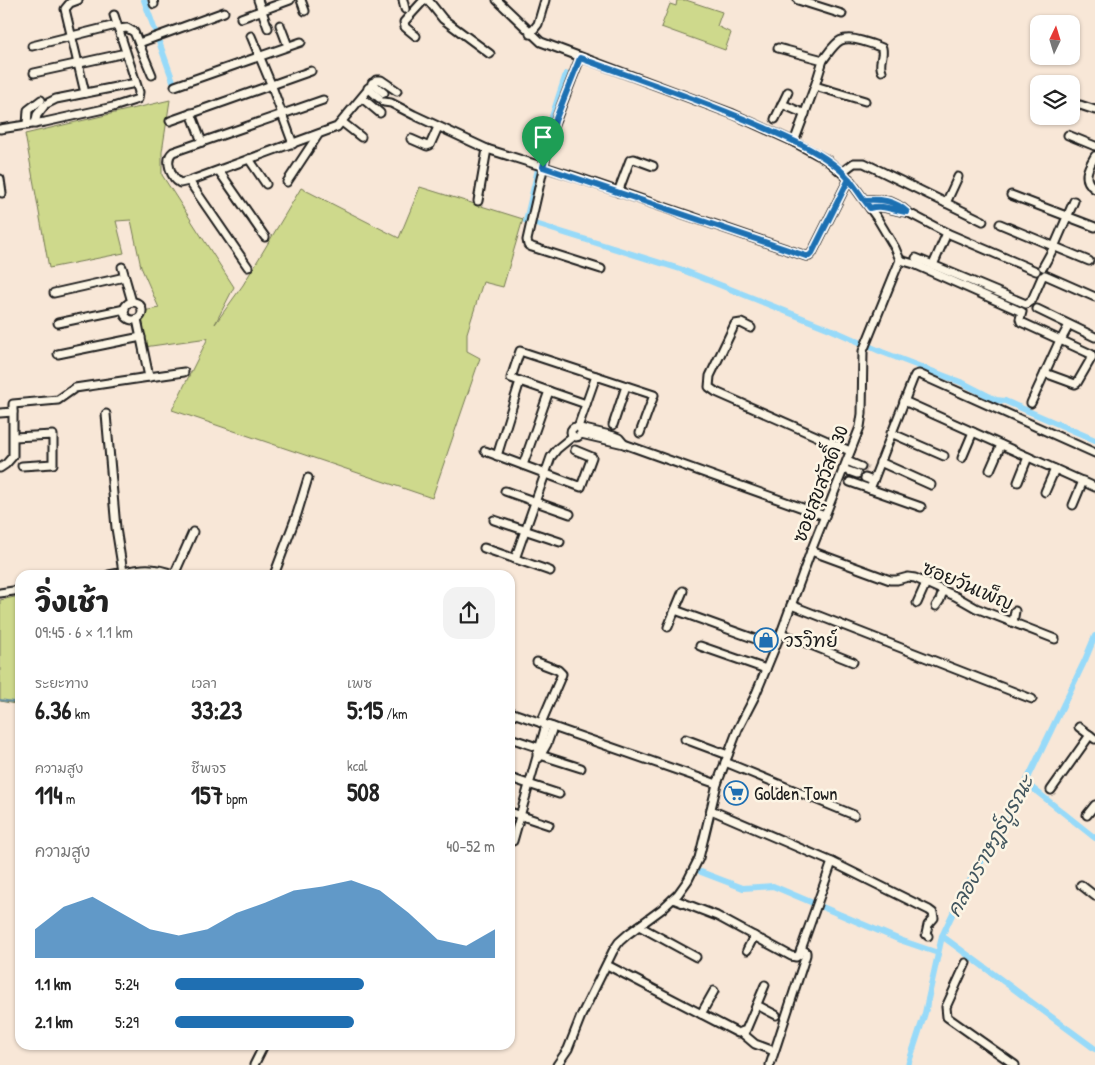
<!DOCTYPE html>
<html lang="th">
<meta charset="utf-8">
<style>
:root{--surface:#fff;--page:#f2f2f2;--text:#222;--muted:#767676;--accent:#1f6fb2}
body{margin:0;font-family:"Patrick Hand","Playpen Sans Thai",sans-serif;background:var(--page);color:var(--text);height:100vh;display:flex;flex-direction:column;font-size:19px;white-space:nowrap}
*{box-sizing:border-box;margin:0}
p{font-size:16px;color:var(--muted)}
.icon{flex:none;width:28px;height:28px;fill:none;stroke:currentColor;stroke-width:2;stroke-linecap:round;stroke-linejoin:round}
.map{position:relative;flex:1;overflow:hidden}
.panel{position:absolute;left:15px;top:570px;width:500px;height:480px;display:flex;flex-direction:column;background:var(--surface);border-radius:15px;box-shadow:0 1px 4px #0004}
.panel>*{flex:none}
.needle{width:32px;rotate:4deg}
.tools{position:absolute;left:1030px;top:15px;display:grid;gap:10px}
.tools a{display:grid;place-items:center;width:50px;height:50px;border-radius:10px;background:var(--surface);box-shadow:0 1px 4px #0004;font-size:25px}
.pin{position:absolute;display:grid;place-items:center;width:42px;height:42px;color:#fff;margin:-51px -21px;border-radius:50% 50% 50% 0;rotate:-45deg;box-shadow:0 0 5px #0007}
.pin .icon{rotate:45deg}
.round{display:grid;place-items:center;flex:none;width:52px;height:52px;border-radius:15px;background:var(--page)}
.summary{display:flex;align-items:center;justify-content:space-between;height:85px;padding:0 20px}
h1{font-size:28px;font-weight:800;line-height:38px}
.figures{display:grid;grid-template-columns:repeat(3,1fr);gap:8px;height:85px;padding:5px 20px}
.figures div{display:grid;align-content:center}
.figures b{font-size:25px;font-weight:800}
.figures small{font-size:14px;font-weight:400}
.figures p{font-size:14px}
.chart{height:140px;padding:10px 20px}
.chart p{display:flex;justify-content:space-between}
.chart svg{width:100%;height:90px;margin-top:5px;fill:var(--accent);opacity:.7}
ul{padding:0 20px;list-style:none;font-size:16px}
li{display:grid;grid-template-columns:80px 60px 1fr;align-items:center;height:38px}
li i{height:12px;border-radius:6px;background:var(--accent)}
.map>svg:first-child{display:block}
.green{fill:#ced98c;stroke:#757a54}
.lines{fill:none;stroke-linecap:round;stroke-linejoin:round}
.stream{stroke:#668ea1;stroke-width:2}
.canal{stroke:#97daf9;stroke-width:6}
.street-tunnel{stroke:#ccbeb2;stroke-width:7;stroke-dasharray:7 3.5;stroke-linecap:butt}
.street-casing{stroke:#1c1c1c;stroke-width:11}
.street{stroke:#fcf5e5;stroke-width:7}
.route-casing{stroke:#fff;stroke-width:10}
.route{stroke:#1f6fb2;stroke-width:6}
.labels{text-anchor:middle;stroke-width:5;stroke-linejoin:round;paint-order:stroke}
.street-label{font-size:19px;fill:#1c1c1c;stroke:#fcf5e5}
.poi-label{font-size:19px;fill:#1c1c1c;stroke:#fcf5e5;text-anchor:start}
.water-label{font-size:20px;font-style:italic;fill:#41555e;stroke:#fcf5e5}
</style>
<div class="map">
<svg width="1095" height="1065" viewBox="0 0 1095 1065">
<rect width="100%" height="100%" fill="#f8e7d7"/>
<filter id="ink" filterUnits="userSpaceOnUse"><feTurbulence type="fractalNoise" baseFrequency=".02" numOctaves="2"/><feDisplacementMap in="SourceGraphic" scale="10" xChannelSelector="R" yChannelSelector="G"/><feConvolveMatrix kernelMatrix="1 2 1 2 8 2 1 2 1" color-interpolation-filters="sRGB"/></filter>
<g filter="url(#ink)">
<g class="green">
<polygon points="677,0 686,0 722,12 717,26 731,33 725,50 661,27 670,4 676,6"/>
<polygon points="170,100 162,152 162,175 234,287 215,324 243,285 301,188 399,238 420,187 523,219 503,287 483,282 467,333 467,351 480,358 432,498 172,410 208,338 144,347 139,320 143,311 159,308 141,267 131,220 116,221 124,253 49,268 25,134"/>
<polygon points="20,596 20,705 0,701 0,600"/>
</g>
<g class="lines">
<polyline class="stream" points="0,700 20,703"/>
<g class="canal">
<polyline points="144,0 173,81"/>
<polyline points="566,74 546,135 526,221 680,269 830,329 882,352 963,383 996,400 1005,401 1095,440"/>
<polyline points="1026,783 1095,838"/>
<polyline points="701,872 743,888 773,886 900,940 938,953"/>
<polyline points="942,936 1095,1049"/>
<polyline points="908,1065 925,1013 942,936 962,894 1017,801 1085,660 1095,636"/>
</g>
<polyline class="street-tunnel" points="861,467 868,470"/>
<g class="street-casing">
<g id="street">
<polyline points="78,0 70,3 65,9 85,93"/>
<polyline points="153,0 154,4"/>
<polyline points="258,0 268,28"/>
<polyline points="301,0 305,11"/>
<polyline points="403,0 405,9"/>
<polyline points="428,0 443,19 490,54"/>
<polyline points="497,0 541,42 733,114 790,140 827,160 849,179 877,218 895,248 900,260 863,351 862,414 860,427 811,551 781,633 755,696 738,729 717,784 699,858 688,880 678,894 662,909 628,934 619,942 613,951 581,1016 568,1049 557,1065"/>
<polyline points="798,0 842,14"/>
<polyline points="241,18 290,0"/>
<polyline points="280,25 288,46"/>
<polyline points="119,29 127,28 134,32 152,75"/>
<polyline points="530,34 538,24 545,0"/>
<polyline points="251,36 271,84 293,144"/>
<polyline points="416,36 405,27 404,22 424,0"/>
<polyline points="139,43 224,12"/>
<polyline points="32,46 112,26"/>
<polyline points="778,48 823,60 815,86 794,142"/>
<polyline points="580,58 552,130 527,240 528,245 532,247 601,269"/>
<path d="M823,60C836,43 839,34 862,41C869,43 876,45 882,48C884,57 878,62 882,71"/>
<polyline points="34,73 121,54"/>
<polyline points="372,83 384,93"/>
<polyline points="175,86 301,42"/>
<polyline points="815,86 865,101"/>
<polyline points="368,88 379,98"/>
<polyline points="362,98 380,113"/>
<path d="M323,100L173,152C164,159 171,178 180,183L189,181L337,127L376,80H381L397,91"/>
<polyline points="384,102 391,103 414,115 487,149 576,177 806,256 809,256 812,253 849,179"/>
<polyline points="48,103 56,99 131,84"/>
<polyline points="782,104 805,114"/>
<polyline points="1080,105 1095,110"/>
<polyline points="191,113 202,142"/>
<polyline points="775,119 788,92"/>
<polyline points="170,121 311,71"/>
<polyline points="342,122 361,137"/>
<polyline points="35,124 37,115 44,106"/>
<polyline points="27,125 28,110 41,100"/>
<polyline points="0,129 45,122 113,107 138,99 139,92 114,15"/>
<polyline points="1068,135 1095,146"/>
<polyline points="411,139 427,146 430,145 438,127"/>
<path d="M1095,156C1088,168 1081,179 1095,189"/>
<polyline points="249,159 266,184"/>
<polyline points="219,171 265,237"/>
<polyline points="842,172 854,163 864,163 983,221"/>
<polyline points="0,179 2,193"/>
<polyline points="189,181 248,267"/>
<polyline points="287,182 318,135"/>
<polyline points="618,192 630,160 634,159 653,166"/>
<polyline points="1011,195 1095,227"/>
<path d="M864,200C881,199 894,200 907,212C894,211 883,204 870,208"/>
<polyline points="478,201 487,149"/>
<polyline points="946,203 958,177"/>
<polyline points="907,212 947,233 1036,271"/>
<polyline points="1000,224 1089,261"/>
<polyline points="916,258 1026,304 1032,300 1042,277"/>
<polyline points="900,260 914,264 1022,312 1020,319 1021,322 1091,354 1092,357 1077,383 1075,384 1045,373"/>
<polyline points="933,265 947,233"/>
<polyline points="122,267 132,302"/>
<polyline points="1043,267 1054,247 1074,201"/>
<polyline points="1045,275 1095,297"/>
<polyline points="54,293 125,277"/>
<circle cx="133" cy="311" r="9"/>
<polyline points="1037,309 1095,337"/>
<polyline points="58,323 125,309"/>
<polyline points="751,328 741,323 735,324 710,376 709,387 716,392 850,451"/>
<polyline points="1062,338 1069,325"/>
<polyline points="58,354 141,337"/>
<polyline points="149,377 184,372"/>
<polyline points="904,401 1095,487"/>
<polyline points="1031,403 1060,340"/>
<polyline points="586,404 511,378 520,351 654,395 640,433"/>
<polyline points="0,413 13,412"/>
<polyline points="106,414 116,528 123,572"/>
<polyline points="613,425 626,386"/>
<circle cx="576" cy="432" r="5"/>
<polyline points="578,427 596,376"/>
<polyline points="580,428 614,436 619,438 624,444"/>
<polyline points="891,433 944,456"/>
<polyline points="581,434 624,444 825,516"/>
<polyline points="14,437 53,435 53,464 22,466"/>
<polyline points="485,451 581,487 592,457 575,450"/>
<polyline points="497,456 520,381"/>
<polyline points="962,458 973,432"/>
<polyline points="847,461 861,467"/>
<polyline points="880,462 931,485"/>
<polyline points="523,465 549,391"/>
<polyline points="0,468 6,464 13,456 13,404 58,400 75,388 149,377 137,319"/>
<polyline points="843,469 857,474"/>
<polyline points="990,470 1001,445"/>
<polyline points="865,478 873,481"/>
<polyline points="850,482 921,507"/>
<polyline points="1018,482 1028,457"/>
<polyline points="870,489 913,379 915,375 919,374 1095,453"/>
<polyline points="505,491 570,514"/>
<polyline points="1045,492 1055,469"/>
<polyline points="1073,505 1083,481"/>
<polyline points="494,520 560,542"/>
<polyline points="484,548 550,571"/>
<polyline points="811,551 890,580 897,580 908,577 915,578 955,596 976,608 1055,639"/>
<polyline points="515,559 551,457 557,449 573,436"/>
<path d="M109,575C136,570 148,564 175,575"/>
<polyline points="174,575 193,532"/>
<polyline points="274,575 297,514 308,478"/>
<polyline points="0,593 20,590"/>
<polyline points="917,603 926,583"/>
<polyline points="791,605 1032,699"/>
<polyline points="936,606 940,600 943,591"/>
<polyline points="675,610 683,591"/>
<polyline points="1013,622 1015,611"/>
<polyline points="668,627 675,610 775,646"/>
<polyline points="781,633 853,662"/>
<polyline points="700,646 766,669"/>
<polyline points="537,662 558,670 562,674 541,723"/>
<polyline points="510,712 717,784"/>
<polyline points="1079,727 1095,739"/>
<polyline points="510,738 543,749"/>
<polyline points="685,739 728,755"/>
<polyline points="537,754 581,768"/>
<polyline points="539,758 547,744 553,727"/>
<polyline points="725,762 854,815"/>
<polyline points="510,778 559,794"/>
<polyline points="1051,790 1090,735"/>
<polyline points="711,810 832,862 929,910 933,913 934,918 928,925 926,934 928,936"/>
<polyline points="510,812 549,825"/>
<polyline points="1087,815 1095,805"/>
<polyline points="513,841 546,725"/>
<polyline points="1081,885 1095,896"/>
<polyline points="673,899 717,916 791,956 796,957 799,955 832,862"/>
<polyline points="639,926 696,957"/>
<polyline points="747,950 754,936"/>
<polyline points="966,963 946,1007 947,1017 1015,1065"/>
<polyline points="607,965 738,1033 746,1030 765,985"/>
<polyline points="757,1005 776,1015"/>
<polyline points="701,1014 714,991"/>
<polyline points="742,1033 755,1044 774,1051"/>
<polyline points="254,1065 264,1045"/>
<polyline points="770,1065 806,955 806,952 801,949"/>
</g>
</g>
<use href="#street" class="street"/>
</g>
</g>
<g class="lines" filter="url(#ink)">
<g class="route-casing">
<path id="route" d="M543,167L806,256H809L812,253L849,179L870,208C883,204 894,211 907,212C894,200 881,199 864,200C856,189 849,177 838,168C817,150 789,139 765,128C705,101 642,81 580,58L555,121L543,167"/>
</g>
<use href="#route" class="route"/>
</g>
<defs>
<g id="shop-ring" transform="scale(1.25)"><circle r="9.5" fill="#fcf5e5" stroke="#1f6fb2" stroke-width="1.5"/><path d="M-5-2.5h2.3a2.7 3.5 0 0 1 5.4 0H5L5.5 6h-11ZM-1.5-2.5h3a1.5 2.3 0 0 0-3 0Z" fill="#1f6fb2"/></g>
<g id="supermarket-ring" transform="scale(1.25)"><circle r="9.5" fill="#fcf5e5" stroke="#1f6fb2" stroke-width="1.5"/><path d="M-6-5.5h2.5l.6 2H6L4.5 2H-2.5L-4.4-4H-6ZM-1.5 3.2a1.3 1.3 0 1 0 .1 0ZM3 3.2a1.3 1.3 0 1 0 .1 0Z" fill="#1f6fb2"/></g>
</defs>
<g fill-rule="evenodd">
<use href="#shop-ring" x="766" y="640"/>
<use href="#supermarket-ring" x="736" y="793"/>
</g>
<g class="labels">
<g class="street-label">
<text transform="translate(820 484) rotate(-69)" y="7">ซอยสุขสวัสดิ์ 30</text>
<text transform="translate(968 585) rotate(23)" y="7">ซอยวันเพ็ญ</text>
</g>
<g class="poi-label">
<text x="784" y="647">วรวิทย์</text>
<text x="754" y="800">Golden Town</text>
</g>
<g class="water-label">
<text transform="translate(990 846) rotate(-61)" y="7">คลองราษฎร์บูรณะ</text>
</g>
</g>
</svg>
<div class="tools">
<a><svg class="needle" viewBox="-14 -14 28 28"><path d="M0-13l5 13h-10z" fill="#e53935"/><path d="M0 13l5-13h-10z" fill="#767676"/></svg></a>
<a><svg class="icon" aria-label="layers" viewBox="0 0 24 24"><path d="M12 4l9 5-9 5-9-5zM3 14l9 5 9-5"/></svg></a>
</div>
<div class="pin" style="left:543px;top:167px;background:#1e9e55"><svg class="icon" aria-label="arrive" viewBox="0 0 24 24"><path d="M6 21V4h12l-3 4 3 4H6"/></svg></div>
<section class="panel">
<div class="summary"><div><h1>วิ่งเช้า</h1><p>09:45 · 6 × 1.1 km</p></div><a class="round"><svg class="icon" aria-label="share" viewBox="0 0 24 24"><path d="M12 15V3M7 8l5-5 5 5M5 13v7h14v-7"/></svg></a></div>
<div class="figures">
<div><p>ระยะทาง</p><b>6.36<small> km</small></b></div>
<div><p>เวลา</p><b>33:23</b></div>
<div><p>เพซ</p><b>5:15<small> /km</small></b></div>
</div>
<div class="figures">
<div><p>ความสูง</p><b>114<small> m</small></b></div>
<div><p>ชีพจร</p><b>157<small> bpm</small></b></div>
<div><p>kcal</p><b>508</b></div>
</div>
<div class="chart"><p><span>ความสูง</span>40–52 m</p>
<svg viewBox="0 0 160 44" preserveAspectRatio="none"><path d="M0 44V30L10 19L20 14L30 22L40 30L50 33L60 30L70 22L80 17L90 11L100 9L110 6L120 11L130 22L140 35L150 38L160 30V44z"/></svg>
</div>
<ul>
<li><b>1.1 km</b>5:24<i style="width:59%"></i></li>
<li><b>2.1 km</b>5:29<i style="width:56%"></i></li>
</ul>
</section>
</div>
